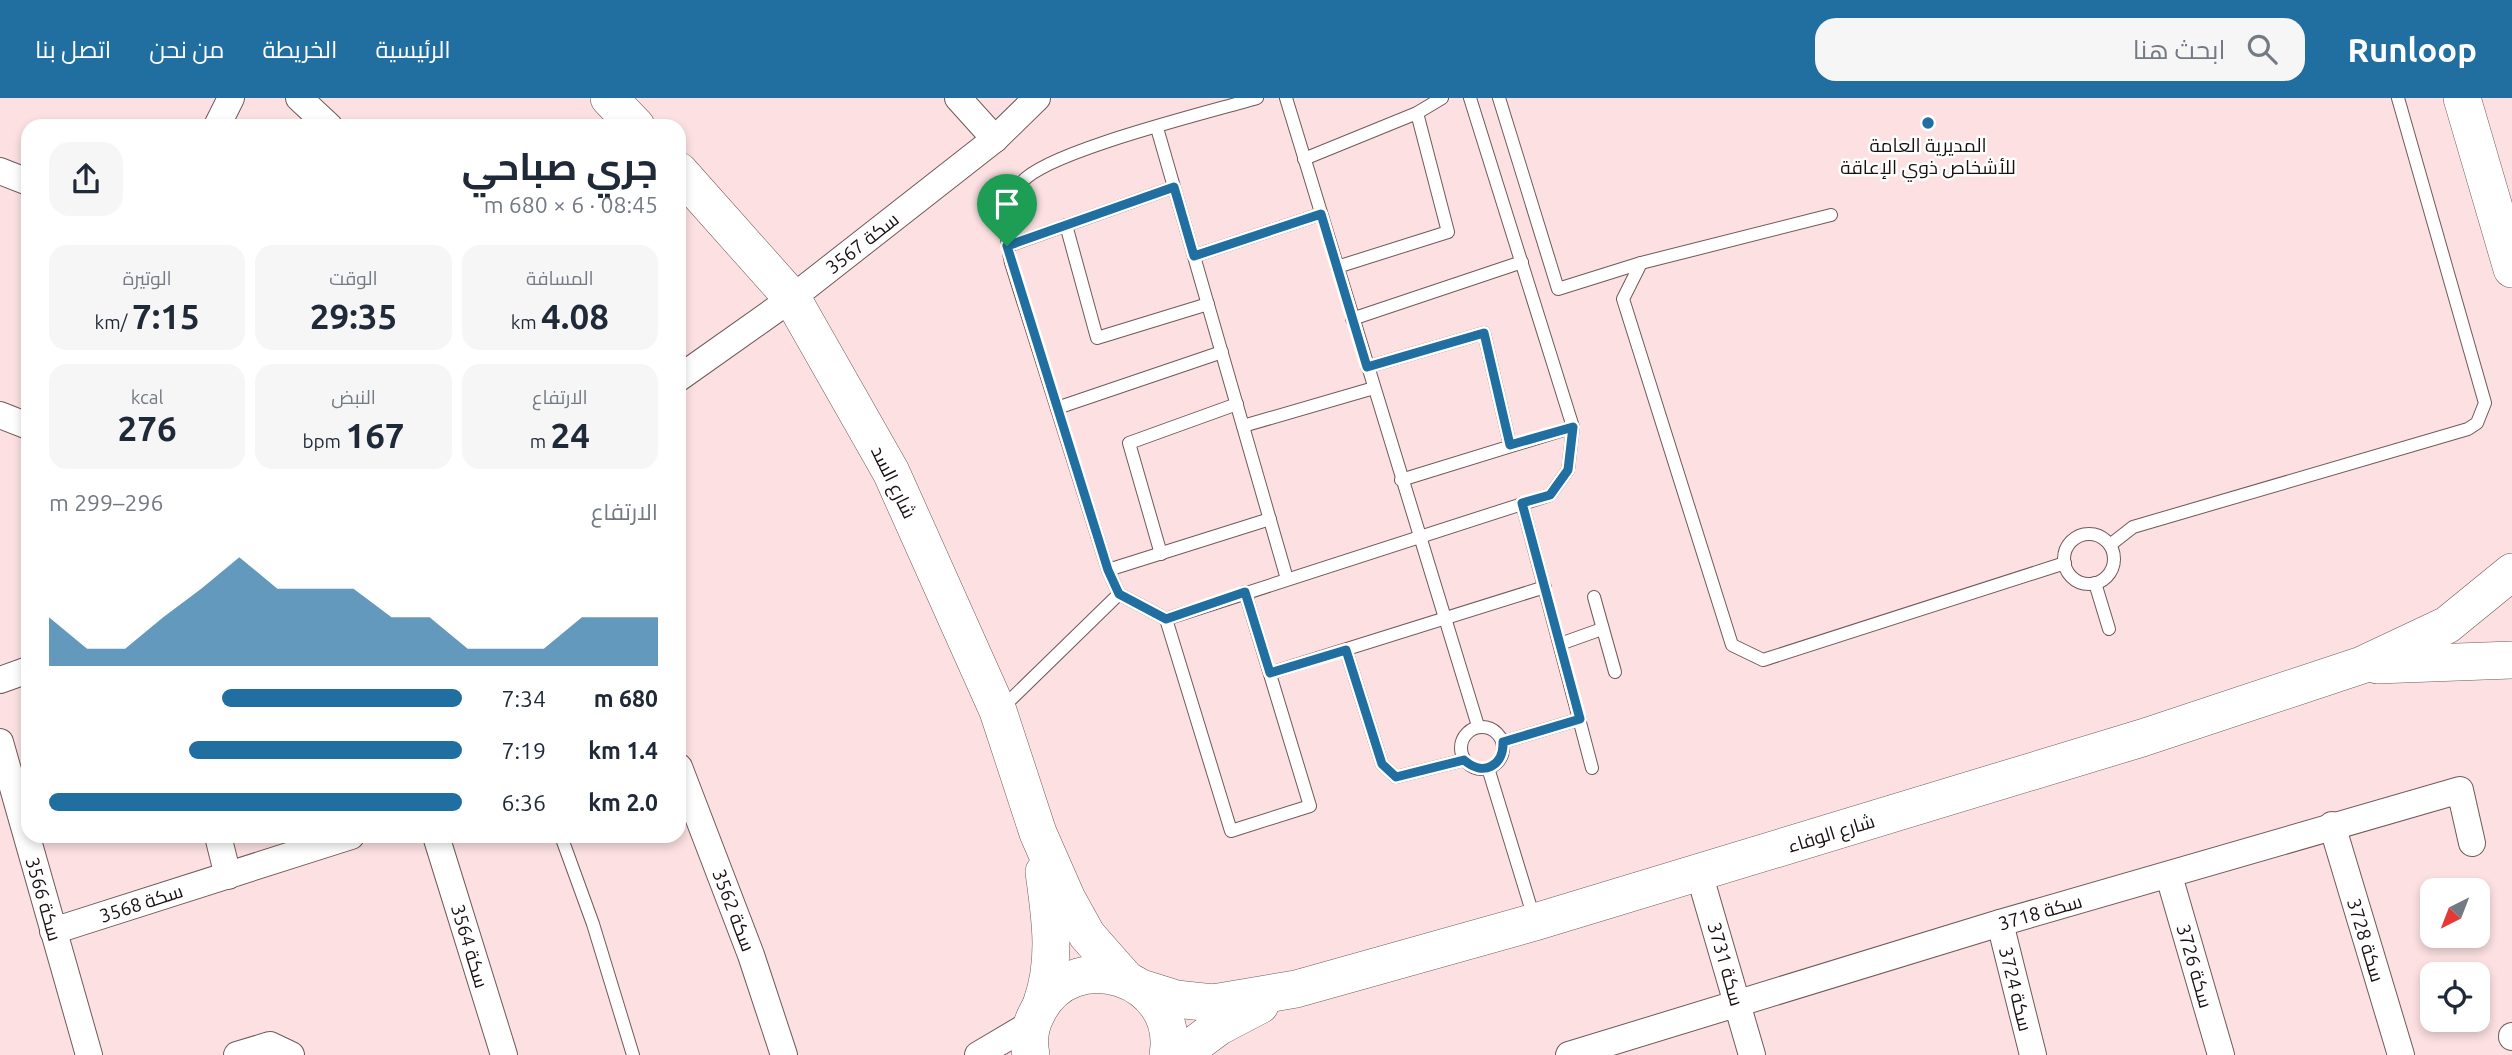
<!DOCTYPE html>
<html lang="ar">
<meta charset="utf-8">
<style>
:root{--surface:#fff;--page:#f6f6f7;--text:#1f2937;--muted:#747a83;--accent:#216ea0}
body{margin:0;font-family:Ubuntu,Cairo,sans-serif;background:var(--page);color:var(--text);direction:rtl;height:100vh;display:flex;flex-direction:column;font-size:26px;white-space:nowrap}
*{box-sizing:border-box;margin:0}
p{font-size:23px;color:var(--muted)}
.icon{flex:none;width:38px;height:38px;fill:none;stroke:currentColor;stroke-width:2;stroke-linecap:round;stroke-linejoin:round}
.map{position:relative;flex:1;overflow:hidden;direction:ltr}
.side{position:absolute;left:21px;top:21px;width:665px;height:724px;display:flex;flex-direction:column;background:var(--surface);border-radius:21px;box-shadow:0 4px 10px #0003;direction:rtl}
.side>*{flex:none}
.needle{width:46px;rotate:222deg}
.buttons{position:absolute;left:2420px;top:780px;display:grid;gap:14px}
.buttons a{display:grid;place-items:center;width:70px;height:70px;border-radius:14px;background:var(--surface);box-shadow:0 4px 10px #0003;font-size:35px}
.pin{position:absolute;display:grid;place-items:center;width:60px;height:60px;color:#fff;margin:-72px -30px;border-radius:50% 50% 50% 0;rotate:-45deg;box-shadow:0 0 7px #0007}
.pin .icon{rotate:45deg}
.round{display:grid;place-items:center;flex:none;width:74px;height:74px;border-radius:21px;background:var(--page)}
.headline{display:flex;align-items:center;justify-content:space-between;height:119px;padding:0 28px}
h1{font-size:38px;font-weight:700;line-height:52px}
.metrics{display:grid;grid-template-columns:repeat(3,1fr);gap:10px;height:119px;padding:7px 28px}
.metrics div{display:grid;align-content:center;border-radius:18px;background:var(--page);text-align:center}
.metrics b{font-size:35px;font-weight:700}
.metrics small{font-size:19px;font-weight:400}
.metrics p{font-size:19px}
.chart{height:196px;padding:14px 28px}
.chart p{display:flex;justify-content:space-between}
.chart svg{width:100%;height:126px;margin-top:7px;fill:var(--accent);opacity:.7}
ul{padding:0 28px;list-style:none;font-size:23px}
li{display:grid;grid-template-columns:112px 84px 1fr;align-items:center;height:52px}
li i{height:18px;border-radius:9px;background:var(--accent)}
header{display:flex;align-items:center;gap:42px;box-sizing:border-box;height:98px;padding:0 35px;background:var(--accent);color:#fff}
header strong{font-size:33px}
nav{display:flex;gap:38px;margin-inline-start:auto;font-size:24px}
.search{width:490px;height:63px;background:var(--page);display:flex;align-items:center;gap:18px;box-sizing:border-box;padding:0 24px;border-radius:21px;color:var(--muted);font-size:26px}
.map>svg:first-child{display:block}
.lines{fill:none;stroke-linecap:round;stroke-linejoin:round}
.lane-casing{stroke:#71595b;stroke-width:14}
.street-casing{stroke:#71595b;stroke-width:28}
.secondary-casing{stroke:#71595b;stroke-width:38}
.lane{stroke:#fff;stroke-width:12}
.street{stroke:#fff;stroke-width:26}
.secondary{stroke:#fff;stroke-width:37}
.route-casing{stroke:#fff;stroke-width:14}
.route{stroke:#216ea0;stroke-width:9}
.poi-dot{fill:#216ea0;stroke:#fff;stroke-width:2.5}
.labels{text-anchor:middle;stroke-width:5;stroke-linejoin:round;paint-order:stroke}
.poi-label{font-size:19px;fill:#191011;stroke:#fff}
.street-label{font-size:19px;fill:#191011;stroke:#fff}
</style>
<header>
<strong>Runloop</strong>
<div class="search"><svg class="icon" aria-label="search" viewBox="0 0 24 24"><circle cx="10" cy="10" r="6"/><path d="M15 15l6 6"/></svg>ابحث هنا</div>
<nav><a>الرئيسية</a><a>الخريطة</a><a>من نحن</a><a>اتصل بنا</a></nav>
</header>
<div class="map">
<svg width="2512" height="957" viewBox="0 0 2512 957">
<rect width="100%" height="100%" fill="#fce0e2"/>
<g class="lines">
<g class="lane-casing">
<g id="lane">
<polyline points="1286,0 1478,628"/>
<polyline points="1499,0 1558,191 1641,165"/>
<polyline points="1157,30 1287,481"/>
<polyline points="1304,61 1417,15 1442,0"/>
<polyline points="1831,117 1641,165 1623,201 1732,547 1763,562 2065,465"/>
<polyline points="1066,127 1097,240 1208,206"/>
<polyline points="1008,148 1174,89"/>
<polyline points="1194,158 1321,116"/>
<polyline points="1337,169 1448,134 1417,15"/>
<polyline points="1352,221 1522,164"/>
<polyline points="1367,269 1484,235 1510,347"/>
<polyline points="1057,310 1222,254"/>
<polyline points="1243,328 1374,290"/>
<polyline points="1401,382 1573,329"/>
<polyline points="1522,405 1592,670"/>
<circle cx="2089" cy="461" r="25"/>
<polyline points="2110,447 2133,429 2468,331 2477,325 2485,305 2398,0"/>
<polyline points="1161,456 1129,345 1237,306"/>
<polyline points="1108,472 1270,421"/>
<polyline points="2095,485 2109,531"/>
<path d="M1245,494L1310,708L1231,733L1166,521L1119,496L1108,472L1011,165C1005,136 1001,108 1022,84C1048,53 1210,14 1257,0"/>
<polyline points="1594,499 1615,574"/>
<polyline points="1166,521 1550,397 1568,372 1573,329 1470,0"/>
<polyline points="1560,546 1602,531"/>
<polyline points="1346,552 1382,666 1396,679 1464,662"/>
<polyline points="1270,575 1545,489"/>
<polyline points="1001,611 1119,496"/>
<circle cx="1482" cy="650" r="21"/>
<polyline points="1503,644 1580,621"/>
<polyline points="1488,670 1534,820"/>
<polyline points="561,738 593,826 633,957"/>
</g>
</g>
<g class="street-casing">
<g id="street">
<polyline points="299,0 329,28"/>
<polyline points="958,0 995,41"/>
<polyline points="217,28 231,0"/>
<polyline points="0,73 28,84"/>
<polyline points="679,280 792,200 995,41 1037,0"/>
<polyline points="0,317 28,328"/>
<polyline points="0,582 28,572"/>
<polyline points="0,644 89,957"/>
<polyline points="679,669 751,857 784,957"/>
<polyline points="2332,727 2401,957"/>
<polyline points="218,738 228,778"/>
<polyline points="436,738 504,957"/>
<polyline points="1699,775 1752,957"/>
<polyline points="2169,778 2221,957"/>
<polyline points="2000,825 2033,957"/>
<polyline points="53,833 351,738"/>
<polyline points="2512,938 2512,939"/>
<polyline points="237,957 270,947 291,957"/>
<polyline points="978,957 1032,925"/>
<polyline points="1569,957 2000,825 2460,692 2472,745"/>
</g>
</g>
<g class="secondary-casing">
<g id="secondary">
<polyline points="609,0 636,28"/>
<polyline points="2462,0 2512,171"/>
<polyline points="679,73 792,200 891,374 998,613 1038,735 1067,801 1087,837 1124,879"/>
<polyline points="2377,567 2512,562"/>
<polyline points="1144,891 1176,901 1213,905 1296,891 1535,824 2142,640 2362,567 2447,527 2512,474"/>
<path d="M1042,904C1057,861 1050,818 1044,774"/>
<path d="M1031,957C1028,943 1030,928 1037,915C1071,844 1181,879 1168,957"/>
<polyline points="1181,957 1218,929 1260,907"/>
</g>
</g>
<use href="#lane" class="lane"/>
<use href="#street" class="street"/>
<use href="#secondary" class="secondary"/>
</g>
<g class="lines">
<g class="route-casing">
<path id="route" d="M1174,89L1194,158L1321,116L1367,269L1484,235L1510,347L1573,329L1568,372L1550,397L1522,405L1580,621L1503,644C1504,668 1483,679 1464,662L1396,679L1382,666L1346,552L1270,575L1245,494L1166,521L1119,496L1108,472L1007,148Z"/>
</g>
<use href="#route" class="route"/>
</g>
<circle class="poi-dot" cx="1928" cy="25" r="7"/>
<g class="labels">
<g class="poi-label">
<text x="1928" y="54">المديرية العامة<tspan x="1928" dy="22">للأشخاص ذوي الإعاقة</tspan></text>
</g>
<g class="street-label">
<text transform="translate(862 145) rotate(-38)" y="7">سكة 3567</text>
<text transform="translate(894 384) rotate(64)" y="7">شارع السد</text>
<text transform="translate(1831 735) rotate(-17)" y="7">شارع الوفاء</text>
<text transform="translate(44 801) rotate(74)" y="7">سكة 3566</text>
<text transform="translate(141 805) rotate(-18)" y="7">سكة 3568</text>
<text transform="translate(734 812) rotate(69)" y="7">سكة 3562</text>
<text transform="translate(2040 814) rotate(-16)" y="7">سكة 3718</text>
<text transform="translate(2366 842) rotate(73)" y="7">سكة 3728</text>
<text transform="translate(470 848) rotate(73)" y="7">سكة 3564</text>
<text transform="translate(1726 866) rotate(74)" y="7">سكة 3731</text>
<text transform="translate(2195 868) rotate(74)" y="7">سكة 3726</text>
<text transform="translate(2016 891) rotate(76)" y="7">سكة 3724</text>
</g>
</g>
</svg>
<div class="buttons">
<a><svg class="needle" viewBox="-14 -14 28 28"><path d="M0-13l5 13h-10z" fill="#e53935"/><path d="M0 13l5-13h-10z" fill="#747a83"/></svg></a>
<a><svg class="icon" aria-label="locate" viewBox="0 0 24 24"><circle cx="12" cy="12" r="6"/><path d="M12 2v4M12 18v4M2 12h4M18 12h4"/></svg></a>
</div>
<div class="pin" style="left:1007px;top:148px;background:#1e9e55"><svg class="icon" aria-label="arrive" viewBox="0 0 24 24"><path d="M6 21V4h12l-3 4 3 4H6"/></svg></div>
<section class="side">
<div class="headline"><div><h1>جري صباحي</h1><p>08:45 · 6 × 680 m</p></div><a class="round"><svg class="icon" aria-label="share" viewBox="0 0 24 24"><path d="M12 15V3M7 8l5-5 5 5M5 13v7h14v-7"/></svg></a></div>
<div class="metrics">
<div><p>المسافة</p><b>4.08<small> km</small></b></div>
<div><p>الوقت</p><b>29:35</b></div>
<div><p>الوتيرة</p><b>7:15<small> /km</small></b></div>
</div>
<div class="metrics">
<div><p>الارتفاع</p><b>24<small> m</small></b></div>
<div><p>النبض</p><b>167<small> bpm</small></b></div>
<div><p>kcal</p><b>276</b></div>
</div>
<div class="chart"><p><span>الارتفاع</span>296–299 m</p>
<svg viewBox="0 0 160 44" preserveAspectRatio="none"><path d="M0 44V27L10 38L20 38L30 27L40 17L50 6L60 17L70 17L80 17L90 27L100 27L110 38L120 38L130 38L140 27L150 27L160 27V44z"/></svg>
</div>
<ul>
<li><b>680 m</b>7:34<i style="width:58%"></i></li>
<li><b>1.4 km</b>7:19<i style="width:66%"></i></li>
<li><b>2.0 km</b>6:36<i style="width:100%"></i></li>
</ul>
</section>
</div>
